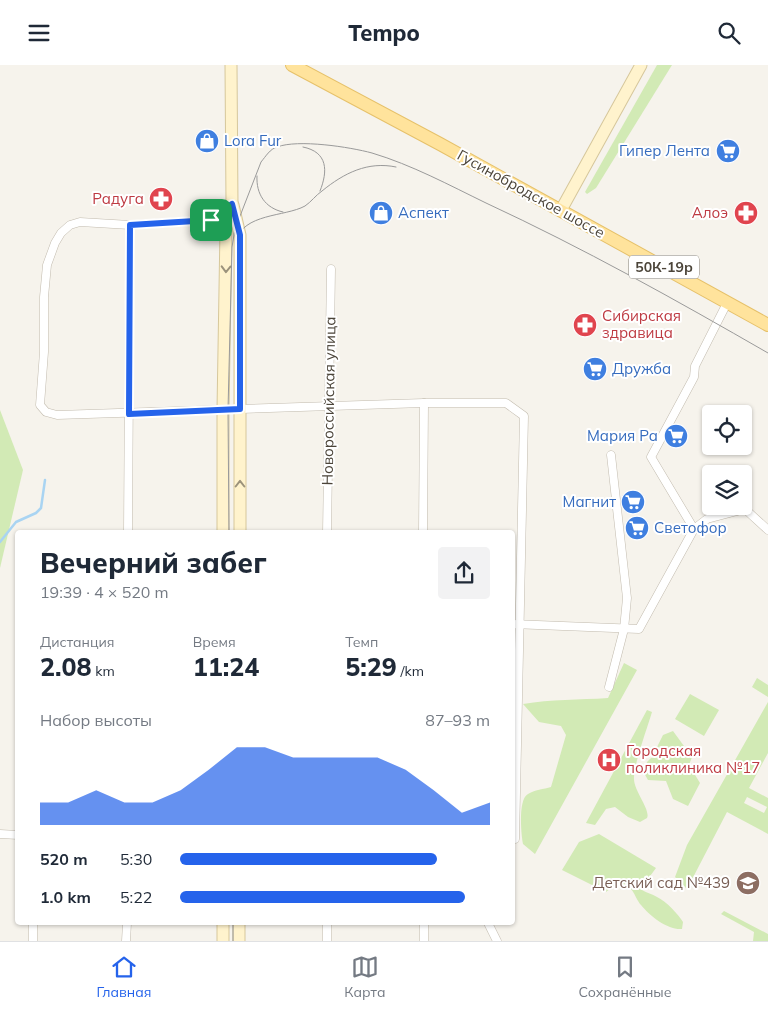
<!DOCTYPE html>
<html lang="ru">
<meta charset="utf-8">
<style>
:root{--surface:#fff;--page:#f2f2f3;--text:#1f2937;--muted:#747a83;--line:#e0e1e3;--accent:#2563eb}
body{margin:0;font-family:Mulish,sans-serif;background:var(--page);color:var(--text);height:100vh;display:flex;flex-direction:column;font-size:19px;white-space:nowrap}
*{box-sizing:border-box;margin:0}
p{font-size:16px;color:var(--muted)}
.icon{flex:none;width:28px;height:28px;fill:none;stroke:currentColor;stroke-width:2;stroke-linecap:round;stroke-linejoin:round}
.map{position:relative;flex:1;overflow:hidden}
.sheet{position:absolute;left:15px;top:465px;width:500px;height:395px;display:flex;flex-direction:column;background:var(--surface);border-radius:5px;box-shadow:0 1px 4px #0004}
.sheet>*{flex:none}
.tools{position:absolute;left:702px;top:340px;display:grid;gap:10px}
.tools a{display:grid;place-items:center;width:50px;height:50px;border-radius:5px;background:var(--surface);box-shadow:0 1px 4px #0004;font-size:25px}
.pin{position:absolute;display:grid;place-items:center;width:42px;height:42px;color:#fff;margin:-21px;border-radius:10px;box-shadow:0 2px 8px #0006}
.round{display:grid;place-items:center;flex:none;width:52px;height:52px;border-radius:5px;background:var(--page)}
.headline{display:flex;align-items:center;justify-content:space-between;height:85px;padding:0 25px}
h1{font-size:28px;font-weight:800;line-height:38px}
.stats{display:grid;grid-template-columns:repeat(3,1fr);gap:8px;height:85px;padding:5px 25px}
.stats div{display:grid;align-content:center}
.stats b{font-size:25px;font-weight:800}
.stats small{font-size:14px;font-weight:400}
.stats p{font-size:14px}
.chart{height:140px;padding:10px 25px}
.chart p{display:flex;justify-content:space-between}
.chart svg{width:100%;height:90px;margin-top:5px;fill:var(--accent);opacity:.7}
ul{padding:0 25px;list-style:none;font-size:16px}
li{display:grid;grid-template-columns:80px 60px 1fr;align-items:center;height:38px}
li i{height:12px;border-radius:6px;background:var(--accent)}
header{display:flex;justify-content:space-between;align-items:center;height:65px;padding:0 25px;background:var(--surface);font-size:22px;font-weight:800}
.menu{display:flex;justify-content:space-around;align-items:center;height:70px;border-top:1px solid var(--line);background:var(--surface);font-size:14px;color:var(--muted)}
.menu a{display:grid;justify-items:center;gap:2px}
.menu .current{color:var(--accent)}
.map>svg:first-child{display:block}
.green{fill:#d2eab5;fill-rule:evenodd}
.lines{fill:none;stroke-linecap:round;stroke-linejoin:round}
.stream{stroke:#a9d4f2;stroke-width:2.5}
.street-casing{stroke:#c2bbae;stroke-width:9}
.secondary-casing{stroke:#d6c79b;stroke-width:13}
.primary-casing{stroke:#e6c16a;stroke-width:14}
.street{stroke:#fff;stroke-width:8}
.secondary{stroke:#fff3cd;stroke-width:11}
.primary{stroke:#ffe39c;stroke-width:12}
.tram{stroke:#9a9a9a;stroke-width:1}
.oneway{stroke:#9c937c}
.route-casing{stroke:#fff;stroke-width:10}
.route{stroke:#2563eb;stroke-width:6}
.labels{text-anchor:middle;stroke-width:4;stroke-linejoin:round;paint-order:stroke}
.shield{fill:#fff;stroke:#817c74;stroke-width:1}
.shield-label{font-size:14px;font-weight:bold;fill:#4b4439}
.shop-label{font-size:15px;fill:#366cbe;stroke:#fff;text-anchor:start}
.street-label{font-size:15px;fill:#4b4439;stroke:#fff}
.health-label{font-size:15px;fill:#be3a42;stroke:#fff;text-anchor:end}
.education-label{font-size:15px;fill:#785e54;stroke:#fff;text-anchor:end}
</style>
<header><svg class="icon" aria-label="menu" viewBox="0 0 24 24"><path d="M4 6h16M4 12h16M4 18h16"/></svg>Tempo<svg class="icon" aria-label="search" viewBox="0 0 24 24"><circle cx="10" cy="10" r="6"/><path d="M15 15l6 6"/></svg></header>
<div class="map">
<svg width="768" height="876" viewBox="0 0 768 876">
<rect width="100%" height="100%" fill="#f6f3ec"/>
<g class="green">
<polygon points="657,0 672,0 596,123 587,129 585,127"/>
<polygon points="0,345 23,405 0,503"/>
<path d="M624,598L637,605L535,789L523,779C521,769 518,734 528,729C534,725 544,724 551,722L566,670L561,661L539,657L523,639C551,634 579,635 608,633Z"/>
<polygon points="757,613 768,620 768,632 752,622"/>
<polygon points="690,629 719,645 704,671 675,654"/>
<path d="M768,637V688L749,723L768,733V769L727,747L687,824L675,812L687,780ZM747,732L767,742L764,748L744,738Z"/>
<path d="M647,645L652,647C648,661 633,702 634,714C634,726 651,745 647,753L640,757L628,752L615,742L606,744L595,760L586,758Z"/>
<polygon points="673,666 692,692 689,700 700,718 688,741 673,734 666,716 648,715 644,708 647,697 651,693 655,692 656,684 663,670"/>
<path d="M599,769L656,803L642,822V825C647,828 652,829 657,832C666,836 678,849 683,857L682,864C667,865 650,851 641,840C634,832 632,815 616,819L606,827L562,805L579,777Z"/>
<polygon points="724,846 768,869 768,876 753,876 754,867 721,849"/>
</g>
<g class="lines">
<polyline class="stream" points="0,477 16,457 36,448 41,443 45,415"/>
<g class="street-casing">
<g id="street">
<polyline points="232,139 211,155 130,160 80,157 70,160 61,168 55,178 47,200 44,232 44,287 40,340 46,347 57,350 424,338 506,338 524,351 515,774 512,773"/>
<polyline points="727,238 695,301 694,312 651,392 694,464 707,454 745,444 768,465"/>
<polyline points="128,468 130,160"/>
<polyline points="327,468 331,204"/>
<polyline points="423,468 424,338"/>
<polyline points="512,559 639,564 694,464"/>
<polyline points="609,622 624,564 627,533 611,390"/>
<polyline points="0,769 18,770"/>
<polyline points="424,858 424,876"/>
<polyline points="488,858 497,876"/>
<polyline points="33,876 33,858"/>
<polyline points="126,876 127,858"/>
<polyline points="327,876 327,858"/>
</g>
</g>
<g class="secondary-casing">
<g id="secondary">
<polyline points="233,140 240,170 240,468"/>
<polyline points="561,145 641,0"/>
<polyline points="223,468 223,345 226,164 232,139 231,0"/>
<polyline points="223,876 223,858"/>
<polyline points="239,876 239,858"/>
</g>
</g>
<g class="primary-casing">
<polyline id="primary" points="292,0 440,79 768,260"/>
</g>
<use href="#street" class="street"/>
<use href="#secondary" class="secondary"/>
<use href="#primary" class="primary"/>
<g class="tram">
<path d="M303,82C328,87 328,106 320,126"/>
<path d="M257,111C256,129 265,143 283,147"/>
<path d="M236,176C243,148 285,152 305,141C311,137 316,130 322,126C344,108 368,96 396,102"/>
<path d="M229,468L228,345L232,182L235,164L261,97C266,91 270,84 277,82C298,74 350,82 372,88C412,100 449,120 486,138C583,183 676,235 768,288"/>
<polyline points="233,876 233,858"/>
</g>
</g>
<defs><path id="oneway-chevron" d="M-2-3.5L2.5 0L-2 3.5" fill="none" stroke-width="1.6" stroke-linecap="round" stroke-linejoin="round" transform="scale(1.25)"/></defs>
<g class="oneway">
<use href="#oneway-chevron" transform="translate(226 204) rotate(91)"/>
<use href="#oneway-chevron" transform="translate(240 419) rotate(-90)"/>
</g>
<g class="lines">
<g class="route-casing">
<polygon id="route" points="232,139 240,170 240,344 129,349 130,160 211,155"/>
</g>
<use href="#route" class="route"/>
</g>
<defs>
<g id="shop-disc" transform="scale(1.25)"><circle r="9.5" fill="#3f7fe0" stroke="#fff"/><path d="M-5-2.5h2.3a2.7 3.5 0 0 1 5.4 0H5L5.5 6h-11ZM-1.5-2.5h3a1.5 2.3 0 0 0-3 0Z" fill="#fff"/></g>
<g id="supermarket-disc" transform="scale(1.25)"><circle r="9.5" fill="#3f7fe0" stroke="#fff"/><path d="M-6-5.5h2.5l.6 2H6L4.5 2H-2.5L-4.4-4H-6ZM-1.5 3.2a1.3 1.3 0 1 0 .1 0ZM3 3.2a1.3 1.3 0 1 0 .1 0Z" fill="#fff"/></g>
<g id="pharmacy-disc" transform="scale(1.25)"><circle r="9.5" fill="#e0444e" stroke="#fff"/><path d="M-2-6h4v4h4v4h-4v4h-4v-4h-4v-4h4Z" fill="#fff"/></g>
<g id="hospital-disc" transform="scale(1.25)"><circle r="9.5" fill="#e0444e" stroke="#fff"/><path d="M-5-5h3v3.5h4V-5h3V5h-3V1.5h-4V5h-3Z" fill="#fff"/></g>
<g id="school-disc" transform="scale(1.25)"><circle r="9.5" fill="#8d6e63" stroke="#fff"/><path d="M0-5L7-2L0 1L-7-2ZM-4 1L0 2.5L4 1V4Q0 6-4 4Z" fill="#fff"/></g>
</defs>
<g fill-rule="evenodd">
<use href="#shop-disc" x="207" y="76"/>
<use href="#supermarket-disc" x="728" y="86"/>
<use href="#pharmacy-disc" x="161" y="134"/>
<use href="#shop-disc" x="381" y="148"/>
<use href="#pharmacy-disc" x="746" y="148"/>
<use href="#pharmacy-disc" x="585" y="260"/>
<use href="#supermarket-disc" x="595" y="304"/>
<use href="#supermarket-disc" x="676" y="371"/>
<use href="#supermarket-disc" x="633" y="437"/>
<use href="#supermarket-disc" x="637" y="463"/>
<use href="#hospital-disc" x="609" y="695"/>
<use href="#school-disc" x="748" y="818"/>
</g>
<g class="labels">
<rect class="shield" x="629" y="190.5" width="70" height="23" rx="4"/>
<g class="shield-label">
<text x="664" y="207">50К-19р</text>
</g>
<g class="shop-label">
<text x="224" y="81">Lora Fur</text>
<text x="710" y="91" text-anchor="end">Гипер Лента</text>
<text x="398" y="153">Аспект</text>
<text x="612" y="309">Дружба</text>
<text x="658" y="376" text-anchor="end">Мария Ра</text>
<text x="616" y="442" text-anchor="end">Магнит</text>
<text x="654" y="468">Светофор</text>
</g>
<g class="street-label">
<text transform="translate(531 129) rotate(29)" y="5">Гусинобродское шоссе</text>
<text transform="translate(329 336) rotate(-89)" y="5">Новороссийская улица</text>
</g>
<g class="health-label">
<text x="144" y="139">Радуга</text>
<text x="728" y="153">Алоэ</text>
<text x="602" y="256" text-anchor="start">Сибирская<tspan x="602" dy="17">здравица</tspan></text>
<text x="626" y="691" text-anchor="start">Городская<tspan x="626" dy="17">поликлиника №17</tspan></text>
</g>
<g class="education-label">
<text x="730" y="823">Детский сад №439</text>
</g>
</g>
</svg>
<div class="tools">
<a><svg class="icon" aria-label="locate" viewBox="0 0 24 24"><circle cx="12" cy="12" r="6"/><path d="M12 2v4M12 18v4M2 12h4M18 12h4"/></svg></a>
<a><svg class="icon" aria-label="layers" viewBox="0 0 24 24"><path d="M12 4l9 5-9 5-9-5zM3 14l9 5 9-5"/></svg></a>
</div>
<div class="pin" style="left:211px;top:155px;background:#1e9e55"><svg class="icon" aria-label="arrive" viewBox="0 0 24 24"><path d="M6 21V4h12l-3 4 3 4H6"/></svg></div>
<section class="sheet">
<div class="headline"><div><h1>Вечерний забег</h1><p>19:39 · 4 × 520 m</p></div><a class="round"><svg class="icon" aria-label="share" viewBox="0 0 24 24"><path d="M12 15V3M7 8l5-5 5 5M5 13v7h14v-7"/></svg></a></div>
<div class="stats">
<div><p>Дистанция</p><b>2.08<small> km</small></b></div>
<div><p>Время</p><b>11:24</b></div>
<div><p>Темп</p><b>5:29<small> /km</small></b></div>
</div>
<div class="chart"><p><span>Набор высоты</span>87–93 m</p>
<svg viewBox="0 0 160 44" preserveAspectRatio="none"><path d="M0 44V33L10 33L20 27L30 33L40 33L50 27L60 17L70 6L80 6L90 11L100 11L110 11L120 11L130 17L140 27L150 38L160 33V44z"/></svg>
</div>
<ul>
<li><b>520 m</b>5:30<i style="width:83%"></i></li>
<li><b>1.0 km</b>5:22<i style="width:92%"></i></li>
</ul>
</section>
</div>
<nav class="menu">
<a class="current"><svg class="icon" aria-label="home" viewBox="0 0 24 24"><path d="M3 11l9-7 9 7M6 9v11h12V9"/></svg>Главная</a>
<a><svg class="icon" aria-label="map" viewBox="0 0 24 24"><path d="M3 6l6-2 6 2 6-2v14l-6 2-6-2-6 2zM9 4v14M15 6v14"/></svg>Карта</a>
<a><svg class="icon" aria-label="saved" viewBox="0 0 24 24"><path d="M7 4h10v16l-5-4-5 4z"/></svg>Сохранённые</a>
</nav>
